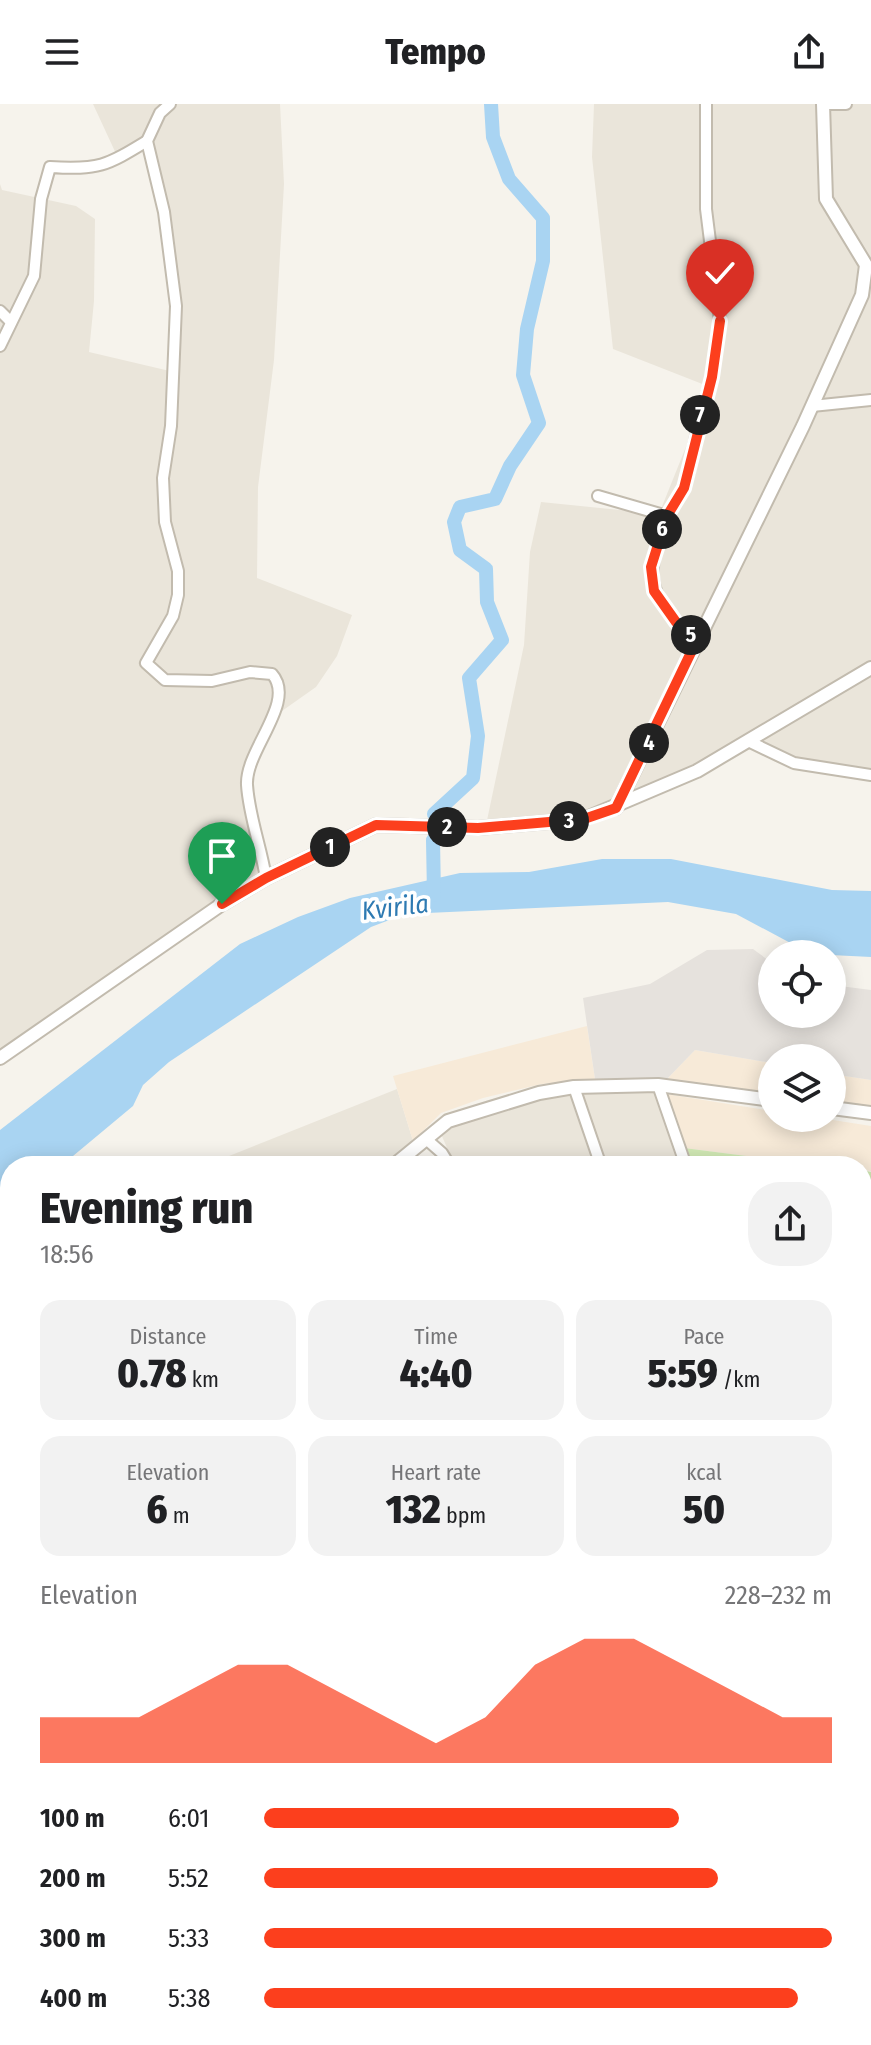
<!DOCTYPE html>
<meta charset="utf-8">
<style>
:root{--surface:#fff;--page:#f2f2f2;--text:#202124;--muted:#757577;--accent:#fc3f1d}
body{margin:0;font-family:"Fira Sans Condensed",sans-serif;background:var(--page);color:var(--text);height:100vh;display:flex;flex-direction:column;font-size:30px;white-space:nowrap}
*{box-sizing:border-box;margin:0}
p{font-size:26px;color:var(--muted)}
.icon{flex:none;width:44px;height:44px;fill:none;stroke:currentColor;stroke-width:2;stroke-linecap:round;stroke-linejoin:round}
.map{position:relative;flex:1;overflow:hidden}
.drawer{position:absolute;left:0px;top:1052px;width:872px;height:890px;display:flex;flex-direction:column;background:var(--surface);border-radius:32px 32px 0 0;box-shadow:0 4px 20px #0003}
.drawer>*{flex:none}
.controls{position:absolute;left:758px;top:836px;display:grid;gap:16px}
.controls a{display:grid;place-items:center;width:88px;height:88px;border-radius:50%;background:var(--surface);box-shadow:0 4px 20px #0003;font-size:40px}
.pin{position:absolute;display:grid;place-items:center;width:68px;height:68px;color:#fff;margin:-82px -34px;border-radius:50% 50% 50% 0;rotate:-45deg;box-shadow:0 0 8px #0007}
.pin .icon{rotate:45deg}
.km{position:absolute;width:40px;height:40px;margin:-20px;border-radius:50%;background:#222;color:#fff;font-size:22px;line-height:40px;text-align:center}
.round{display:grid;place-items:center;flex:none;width:84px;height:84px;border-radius:32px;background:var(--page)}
.summary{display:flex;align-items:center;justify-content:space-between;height:136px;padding:0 40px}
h1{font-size:44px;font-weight:800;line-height:60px}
.stats{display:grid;grid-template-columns:repeat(3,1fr);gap:12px;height:136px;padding:8px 40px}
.stats div{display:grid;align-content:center;border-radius:20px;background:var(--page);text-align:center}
.stats b{font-size:40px;font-weight:800}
.stats small{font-size:22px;font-weight:400}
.stats p{font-size:22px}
.chart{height:224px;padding:16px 40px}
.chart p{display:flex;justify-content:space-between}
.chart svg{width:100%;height:144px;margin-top:8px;fill:var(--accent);opacity:.7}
ul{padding:0 40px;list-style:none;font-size:26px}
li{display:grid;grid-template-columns:128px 96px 1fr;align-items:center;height:60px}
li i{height:20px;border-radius:10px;background:var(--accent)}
header{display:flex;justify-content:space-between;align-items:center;height:104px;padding:0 40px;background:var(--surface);font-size:36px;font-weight:800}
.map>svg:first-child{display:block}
.residential{fill:#eae5da}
.commercial{fill:#f7ead8}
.industrial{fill:#e6e2dd}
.green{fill:#d2eab5}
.water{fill:#a9d4f2}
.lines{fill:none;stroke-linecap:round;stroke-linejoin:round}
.river{stroke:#a9d4f2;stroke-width:14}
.minor-casing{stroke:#c2bbae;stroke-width:14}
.tertiary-casing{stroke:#c2bbae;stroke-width:16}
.secondary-casing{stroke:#d6c79b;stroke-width:18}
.minor{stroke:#fff;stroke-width:10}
.tertiary{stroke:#fff;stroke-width:12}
.secondary{stroke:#fff3cd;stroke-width:14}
.rail{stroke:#9a9a9a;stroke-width:2;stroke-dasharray:10 10;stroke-linecap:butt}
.route-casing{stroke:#fff;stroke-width:16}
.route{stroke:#fc3f1d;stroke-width:10}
.labels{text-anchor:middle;stroke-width:7;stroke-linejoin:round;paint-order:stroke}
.water-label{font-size:26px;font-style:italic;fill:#2e7ab2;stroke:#fff}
</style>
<header><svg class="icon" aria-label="menu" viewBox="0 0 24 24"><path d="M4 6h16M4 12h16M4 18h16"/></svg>Tempo<svg class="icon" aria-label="share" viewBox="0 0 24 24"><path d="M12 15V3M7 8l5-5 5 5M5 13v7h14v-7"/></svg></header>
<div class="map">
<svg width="871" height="1941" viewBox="0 0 871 1941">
<rect width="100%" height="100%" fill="#f6f3ec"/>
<g class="residential">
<polygon points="93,0 280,0 284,80 274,256 258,383 257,474 352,511 337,552 316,583 272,614 252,651 249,696 271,776 0,959 0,80 2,86 76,102 95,115 94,197 89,248 174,268 173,171 147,40 118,54"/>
<polygon points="594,0 871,0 871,674 799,662 754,637 614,704 535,718 486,721 524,541 530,448 541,398 659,410 710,283 613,245 592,53"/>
<polygon points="397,985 413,1037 390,1056 377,1062 204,1062"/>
<polygon points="658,986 684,1062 607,1062 583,989"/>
<polygon points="575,989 600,1062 455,1062 441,1030 479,1008"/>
<polygon points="10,1147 10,1217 0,1222 0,1153"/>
<polygon points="10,1231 10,1327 3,1329 0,1327 0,1235"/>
<polygon points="0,1346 10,1355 10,1461 0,1462"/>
<polygon points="862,1433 871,1437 871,1685 862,1716"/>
<polygon points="1,1476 5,1481 10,1542 10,1721 0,1722"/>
<polygon points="10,1835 10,1932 531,1932 534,1941 0,1941 0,1837"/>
<polygon points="548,1932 791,1932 796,1941 551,1941"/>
</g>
<g class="commercial">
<polygon points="587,922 595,975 542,980 483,994 441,1009 413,1037 393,972"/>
<polygon points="695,946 772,959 772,992 667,975"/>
<polygon points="832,970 871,976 871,1007 832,1001"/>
<polygon points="666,990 772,1007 772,1014 820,1014 871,1022 871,1067 862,1066 862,1062 824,1062 684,1044"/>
<polygon points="862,1777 871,1779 871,1852 862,1848"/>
<polygon points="862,1883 871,1885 871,1941 809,1941 813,1932 862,1932"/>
</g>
<polygon class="industrial" points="753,845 772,859 772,910 832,910 832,881 871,886 871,976 832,970 832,954 772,954 772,959 695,946 667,975 595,975 583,894 650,880 707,846"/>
<g class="green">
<polygon points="684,1044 824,1062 690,1062"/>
<polygon points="862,1066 871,1068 871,1302 862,1302"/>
</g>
<polygon class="water" points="602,755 671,755 832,786 871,787 871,853 811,850 736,810 668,798 405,810 371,823 169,958 143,981 133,1002 61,1062 10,1062 10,1103 0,1112 0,1026 240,840 298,813 350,794 460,769 529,768"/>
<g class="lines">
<g class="river">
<polyline points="434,710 473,674 478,632 469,574 502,536 487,498 486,465 460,446 454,418 460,403 495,395 510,362 539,319 523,271 527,225 543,157 543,114 509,75 493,33 491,0"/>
<polyline points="433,736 434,791"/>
</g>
<g class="minor-casing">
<g id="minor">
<path d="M170,0L160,9L147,37L164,108L176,202L171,322L163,374L165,418L178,467V491L173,512L146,559L165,576L212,577L250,568L272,570C297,598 245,646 247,681C249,712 261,743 266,774"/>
<polyline points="827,0 846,0"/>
<polyline points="0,207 11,218"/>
<path d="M0,242L34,172L41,95L50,63C99,66 106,62 147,37"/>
<polyline points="812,302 871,296"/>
<path d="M598,392L667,412C643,473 647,493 697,536"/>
<polyline points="667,412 684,384 689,367 699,317 712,273 720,217 706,105 706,0"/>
<polyline points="748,637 794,659 871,671"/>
<polyline points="658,981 686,1062"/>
<polyline points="574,983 601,1062"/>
<polyline points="426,1035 442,1049 450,1062"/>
<polyline points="0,1333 10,1330"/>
<polyline points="862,1429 871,1433"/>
<polyline points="8,1472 10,1488"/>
<polyline points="862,1588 871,1592"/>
<polyline points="862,1725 871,1693"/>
<polyline points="0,1921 10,1920"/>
<polyline points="255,1932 305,1941"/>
<polyline points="797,1932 804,1941"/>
<polyline points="146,1941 147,1932"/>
<polyline points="440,1941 446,1932"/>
</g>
</g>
<g class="tertiary-casing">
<g id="tertiary">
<polyline points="616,704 803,322 862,191 866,161 826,95 823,0"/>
<polyline points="0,954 222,800 266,774 376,721 478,724 584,715 697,667 871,564"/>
<polyline points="832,1004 871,1009"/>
<polyline points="393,1062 448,1017 539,989 574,983 658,981 772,996"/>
<polyline points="0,1229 10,1225"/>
<polyline points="0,1338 10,1348"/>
<polyline points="0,1472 10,1471"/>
</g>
</g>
<g class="secondary-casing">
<g id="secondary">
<polyline points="0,1732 10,1731"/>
<polyline points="862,1767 871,1769"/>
</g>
</g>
<use href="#minor" class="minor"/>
<use href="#tertiary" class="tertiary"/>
<use href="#secondary" class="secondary"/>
<g class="rail">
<polyline points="0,1772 10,1770"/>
<polyline points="0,1790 10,1787"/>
<polyline points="862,1861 871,1865"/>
<polyline points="862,1875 871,1879"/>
<polyline points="542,1932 544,1941"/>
</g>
</g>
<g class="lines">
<g class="route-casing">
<polyline id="route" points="222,800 266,774 376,721 478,724 584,715 616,704 697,536 676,518 654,487 651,463 667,412 684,384 712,273 720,217"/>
</g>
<use href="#route" class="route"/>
</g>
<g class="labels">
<g class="water-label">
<text transform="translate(395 803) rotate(-7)" y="9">Kvirila</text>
</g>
</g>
</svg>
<div class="controls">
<a><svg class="icon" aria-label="locate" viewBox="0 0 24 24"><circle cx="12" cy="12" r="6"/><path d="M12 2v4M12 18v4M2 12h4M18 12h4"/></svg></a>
<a><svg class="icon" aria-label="layers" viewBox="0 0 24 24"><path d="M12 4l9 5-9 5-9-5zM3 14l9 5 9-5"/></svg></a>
</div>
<div class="pin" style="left:222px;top:800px;background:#1e9e55"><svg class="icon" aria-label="arrive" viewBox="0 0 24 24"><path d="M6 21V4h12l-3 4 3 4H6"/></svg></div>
<div class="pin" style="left:720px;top:217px;background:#d93025"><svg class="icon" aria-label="check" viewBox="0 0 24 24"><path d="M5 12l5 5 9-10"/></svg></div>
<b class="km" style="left:330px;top:743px">1</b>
<b class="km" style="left:447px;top:723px">2</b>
<b class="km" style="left:569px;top:717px">3</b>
<b class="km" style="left:649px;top:639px">4</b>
<b class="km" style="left:691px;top:531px">5</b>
<b class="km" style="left:662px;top:425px">6</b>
<b class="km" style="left:700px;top:311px">7</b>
<section class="drawer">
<div class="summary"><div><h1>Evening run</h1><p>18:56</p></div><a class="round"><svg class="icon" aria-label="share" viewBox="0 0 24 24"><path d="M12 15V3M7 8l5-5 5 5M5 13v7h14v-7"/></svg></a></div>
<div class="stats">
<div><p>Distance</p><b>0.78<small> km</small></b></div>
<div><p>Time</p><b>4:40</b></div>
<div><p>Pace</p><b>5:59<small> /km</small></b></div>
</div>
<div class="stats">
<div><p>Elevation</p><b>6<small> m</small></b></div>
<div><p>Heart rate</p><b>132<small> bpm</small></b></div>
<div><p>kcal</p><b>50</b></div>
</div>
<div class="chart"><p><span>Elevation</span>228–232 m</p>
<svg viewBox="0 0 160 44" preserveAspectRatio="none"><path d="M0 44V30L10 30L20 30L30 22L40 14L50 14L60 22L70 30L80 38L90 30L100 14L110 6L120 6L130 14L140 22L150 30L160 30V44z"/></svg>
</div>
<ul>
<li><b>100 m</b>6:01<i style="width:73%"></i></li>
<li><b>200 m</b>5:52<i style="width:80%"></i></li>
<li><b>300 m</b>5:33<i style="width:100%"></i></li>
<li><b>400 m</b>5:38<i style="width:94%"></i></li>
</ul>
</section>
</div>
